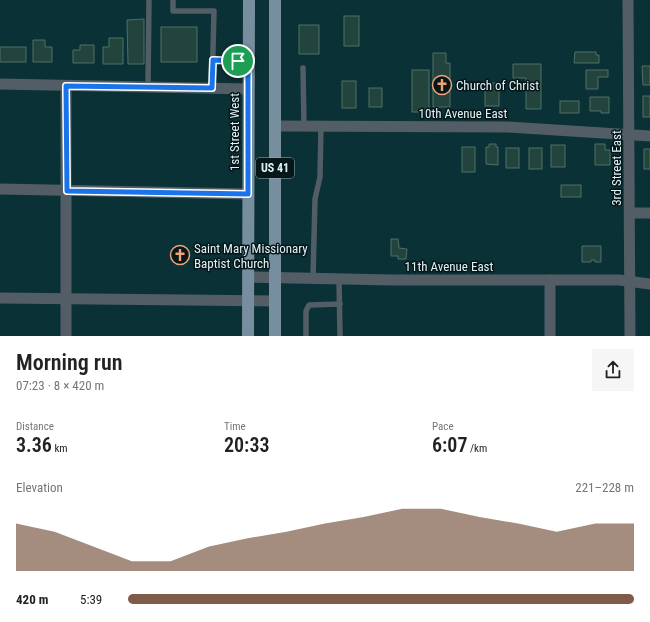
<!DOCTYPE html>
<meta charset="utf-8">
<style>
:root{--surface:#fff;--page:#f6f6f6;--text:#222;--muted:#767676;--accent:#7e5c49}
body{margin:0;font-family:"Roboto Condensed",sans-serif;background:var(--page);color:var(--text);height:100vh;display:flex;flex-direction:column;font-size:15px;white-space:nowrap}
*{box-sizing:border-box;margin:0}
p{font-size:13px;color:var(--muted)}
.icon{flex:none;width:22px;height:22px;fill:none;stroke:currentColor;stroke-width:2;stroke-linecap:round;stroke-linejoin:round}
.map{position:relative;height:336px;overflow:hidden}
.drawer{display:flex;flex-direction:column;background:var(--surface);flex:1}
.drawer>*{flex:none}
.pin{position:absolute;display:grid;place-items:center;width:34px;height:34px;color:#fff;margin:-17px;border:2px solid #fff;border-radius:50%;box-shadow:0 1px 4px #0007}
.round{display:grid;place-items:center;flex:none;width:42px;height:42px;border-radius:0px;background:var(--page)}
.overview{display:flex;align-items:center;justify-content:space-between;height:68px;padding:0 16px}
h1{font-size:22px;font-weight:600;line-height:30px}
.figures{display:grid;grid-template-columns:repeat(3,1fr);gap:6px;height:68px;padding:4px 16px}
.figures div{display:grid;align-content:center}
.figures b{font-size:20px;font-weight:600}
.figures small{font-size:11px;font-weight:400}
.figures p{font-size:11px}
.chart{height:112px;padding:8px 16px}
.chart p{display:flex;justify-content:space-between}
.chart svg{width:100%;height:72px;margin-top:4px;fill:var(--accent);opacity:.7}
ul{padding:0 16px;list-style:none;font-size:13px}
li{display:grid;grid-template-columns:64px 48px 1fr;align-items:center;height:30px}
li i{height:10px;border-radius:5px;background:var(--accent)}
.map>svg:first-child{display:block}
.building{fill:#22443c;stroke:#4d7067}
.lines{fill:none;stroke-linecap:round;stroke-linejoin:round}
.lane{stroke:#525d65;stroke-width:5.5}
.street{stroke:#525d65;stroke-width:11}
.primary{stroke:#778e9f;stroke-width:12}
.route-casing{stroke:#fff;stroke-width:8}
.route{stroke:#1a73e8;stroke-width:5}
.labels{text-anchor:middle;stroke-width:3;stroke-linejoin:round;paint-order:stroke}
.shield{fill:#071619;stroke:#9eb0b3;stroke-width:1}
.shield-label{font-size:12px;font-weight:bold;fill:#def2f5}
.poi-label{font-size:13px;fill:#def2f5;stroke:#071619;text-anchor:start}
.street-label{font-size:13px;fill:#def2f5;stroke:#071619}
</style>
<div class="map">
<svg width="650" height="336" viewBox="0 0 650 336">
<rect width="100%" height="100%" fill="#0a3136"/>
<g class="building">
<rect x="344" y="16" width="15" height="30"/>
<polygon points="144,19 144,64 128,64 127,20"/>
<rect x="299" y="25" width="20" height="29"/>
<rect x="161" y="27" width="36" height="35"/>
<polygon points="109,38 123,38 123,64 103,64 103,47 109,47"/>
<polygon points="33,40 45,40 45,47 52,47 52,62 33,62"/>
<polygon points="80,45 94,45 94,63 73,63 73,50 80,50"/>
<rect x="0" y="47" width="26" height="15"/>
<polygon points="575,52 596,52 596,55 599,55 599,63 574,63"/>
<polygon points="433,53 446,53 446,63 450,63 450,107 433,107"/>
<polygon points="513,64 541,64 541,109 526,109 526,78 513,78"/>
<polygon points="642,66 650,66 650,85 643,85"/>
<rect x="412" y="70" width="17" height="42"/>
<polygon points="586,70 608,70 608,77 598,77 598,89 586,89"/>
<rect x="342" y="81" width="14" height="27"/>
<rect x="485" y="83" width="14" height="23"/>
<rect x="369" y="88" width="13" height="19"/>
<rect x="643" y="96" width="7" height="21"/>
<polygon points="590,97 609,97 609,113 601,113 601,111 590,111"/>
<rect x="560" y="101" width="19" height="12"/>
<polygon points="489,144 496,144 496,147 498,147 498,165 486,164 486,147 489,147"/>
<polygon points="595,144 605,144 605,150 610,150 610,165 595,165"/>
<rect x="551" y="145" width="14" height="22"/>
<rect x="462" y="147" width="13" height="25"/>
<rect x="506" y="148" width="13" height="20"/>
<rect x="529" y="148" width="13" height="21"/>
<rect x="644" y="149" width="6" height="20"/>
<rect x="561" y="185" width="20" height="12"/>
<polygon points="391,239 398,239 399,248 407,249 406,259 398,259 398,256 391,256"/>
<polygon points="582,246 601,246 601,262 595,262 595,260 591,260 591,262 582,262"/>
</g>
<g class="lines">
<g class="lane">
<polyline points="173,0 173,11 214,11 212,89"/>
<polyline points="213,60 248,61"/>
<polyline points="303,68 304,126"/>
<polyline points="148,87 149,0"/>
<polyline points="313,278 315,199 320,177 321,126"/>
<polyline points="339,279 340,336"/>
<polyline points="306,336 306,311 309,305 340,304"/>
</g>
<g class="street">
<polyline points="628,0 630,336"/>
<polyline points="0,84 248,89"/>
<polyline points="275,126 508,127 650,136"/>
<polyline points="0,189 248,194"/>
<polyline points="630,213 650,213"/>
<polyline points="248,277 393,280 619,280 650,284"/>
<polyline points="550,280 550,336"/>
<polyline points="0,298 275,301"/>
<polyline points="66,336 66,86"/>
</g>
<g class="primary">
<polyline points="248,336 249,0"/>
<polyline points="275,336 275,0"/>
</g>
</g>
<g class="lines">
<g class="route-casing">
<polygon id="route" points="213,60 248,61 248,194 67,191 66,86 212,88"/>
</g>
<use href="#route" class="route"/>
</g>
<defs>
<g id="church-ring" transform="scale(1)"><circle r="9.5" fill="#071619" stroke="#efa378" stroke-width="1.5"/><path d="M-1.2-6h2.4v3.5h3.3v2.4h-3.3V6h-2.4V-.1h-3.3v-2.4h3.3Z" fill="#efa378"/></g>
</defs>
<g fill-rule="evenodd">
<use href="#church-ring" x="442" y="85"/>
<use href="#church-ring" x="180" y="255"/>
</g>
<g class="labels">
<rect class="shield" x="256" y="158" width="38" height="20" rx="3"/>
<g class="shield-label">
<text x="275" y="172">US 41</text>
</g>
<g class="poi-label">
<text x="456" y="90">Church of Christ</text>
<text x="194" y="253">Saint Mary Missionary<tspan x="194" dy="15">Baptist Church</tspan></text>
</g>
<g class="street-label">
<text x="463" y="118">10th Avenue East</text>
<text transform="translate(234 132) rotate(-90)" y="5">1st Street West</text>
<text transform="translate(616 168) rotate(-90)" y="5">3rd Street East</text>
<text x="449" y="271">11th Avenue East</text>
</g>
</g>
</svg>
<div class="pin" style="left:238px;top:61px;background:#1e9e55"><svg class="icon" aria-label="arrive" viewBox="0 0 24 24"><path d="M6 21V4h12l-3 4 3 4H6"/></svg></div>
</div>
<section class="drawer">
<div class="overview"><div><h1>Morning run</h1><p>07:23 · 8 × 420 m</p></div><a class="round"><svg class="icon" aria-label="share" viewBox="0 0 24 24"><path d="M12 15V3M7 8l5-5 5 5M5 13v7h14v-7"/></svg></a></div>
<div class="figures">
<div><p>Distance</p><b>3.36<small> km</small></b></div>
<div><p>Time</p><b>20:33</b></div>
<div><p>Pace</p><b>6:07<small> /km</small></b></div>
</div>
<div class="chart"><p><span>Elevation</span>221–228 m</p>
<svg viewBox="0 0 160 44" preserveAspectRatio="none"><path d="M0 44V15L10 20L20 29L30 38L40 38L50 29L60 24L70 20L80 15L90 11L100 6L110 6L120 11L130 15L140 20L150 15L160 15V44z"/></svg>
</div>
<ul>
<li><b>420 m</b>5:39<i style="width:100%"></i></li>
</ul>
</section>
